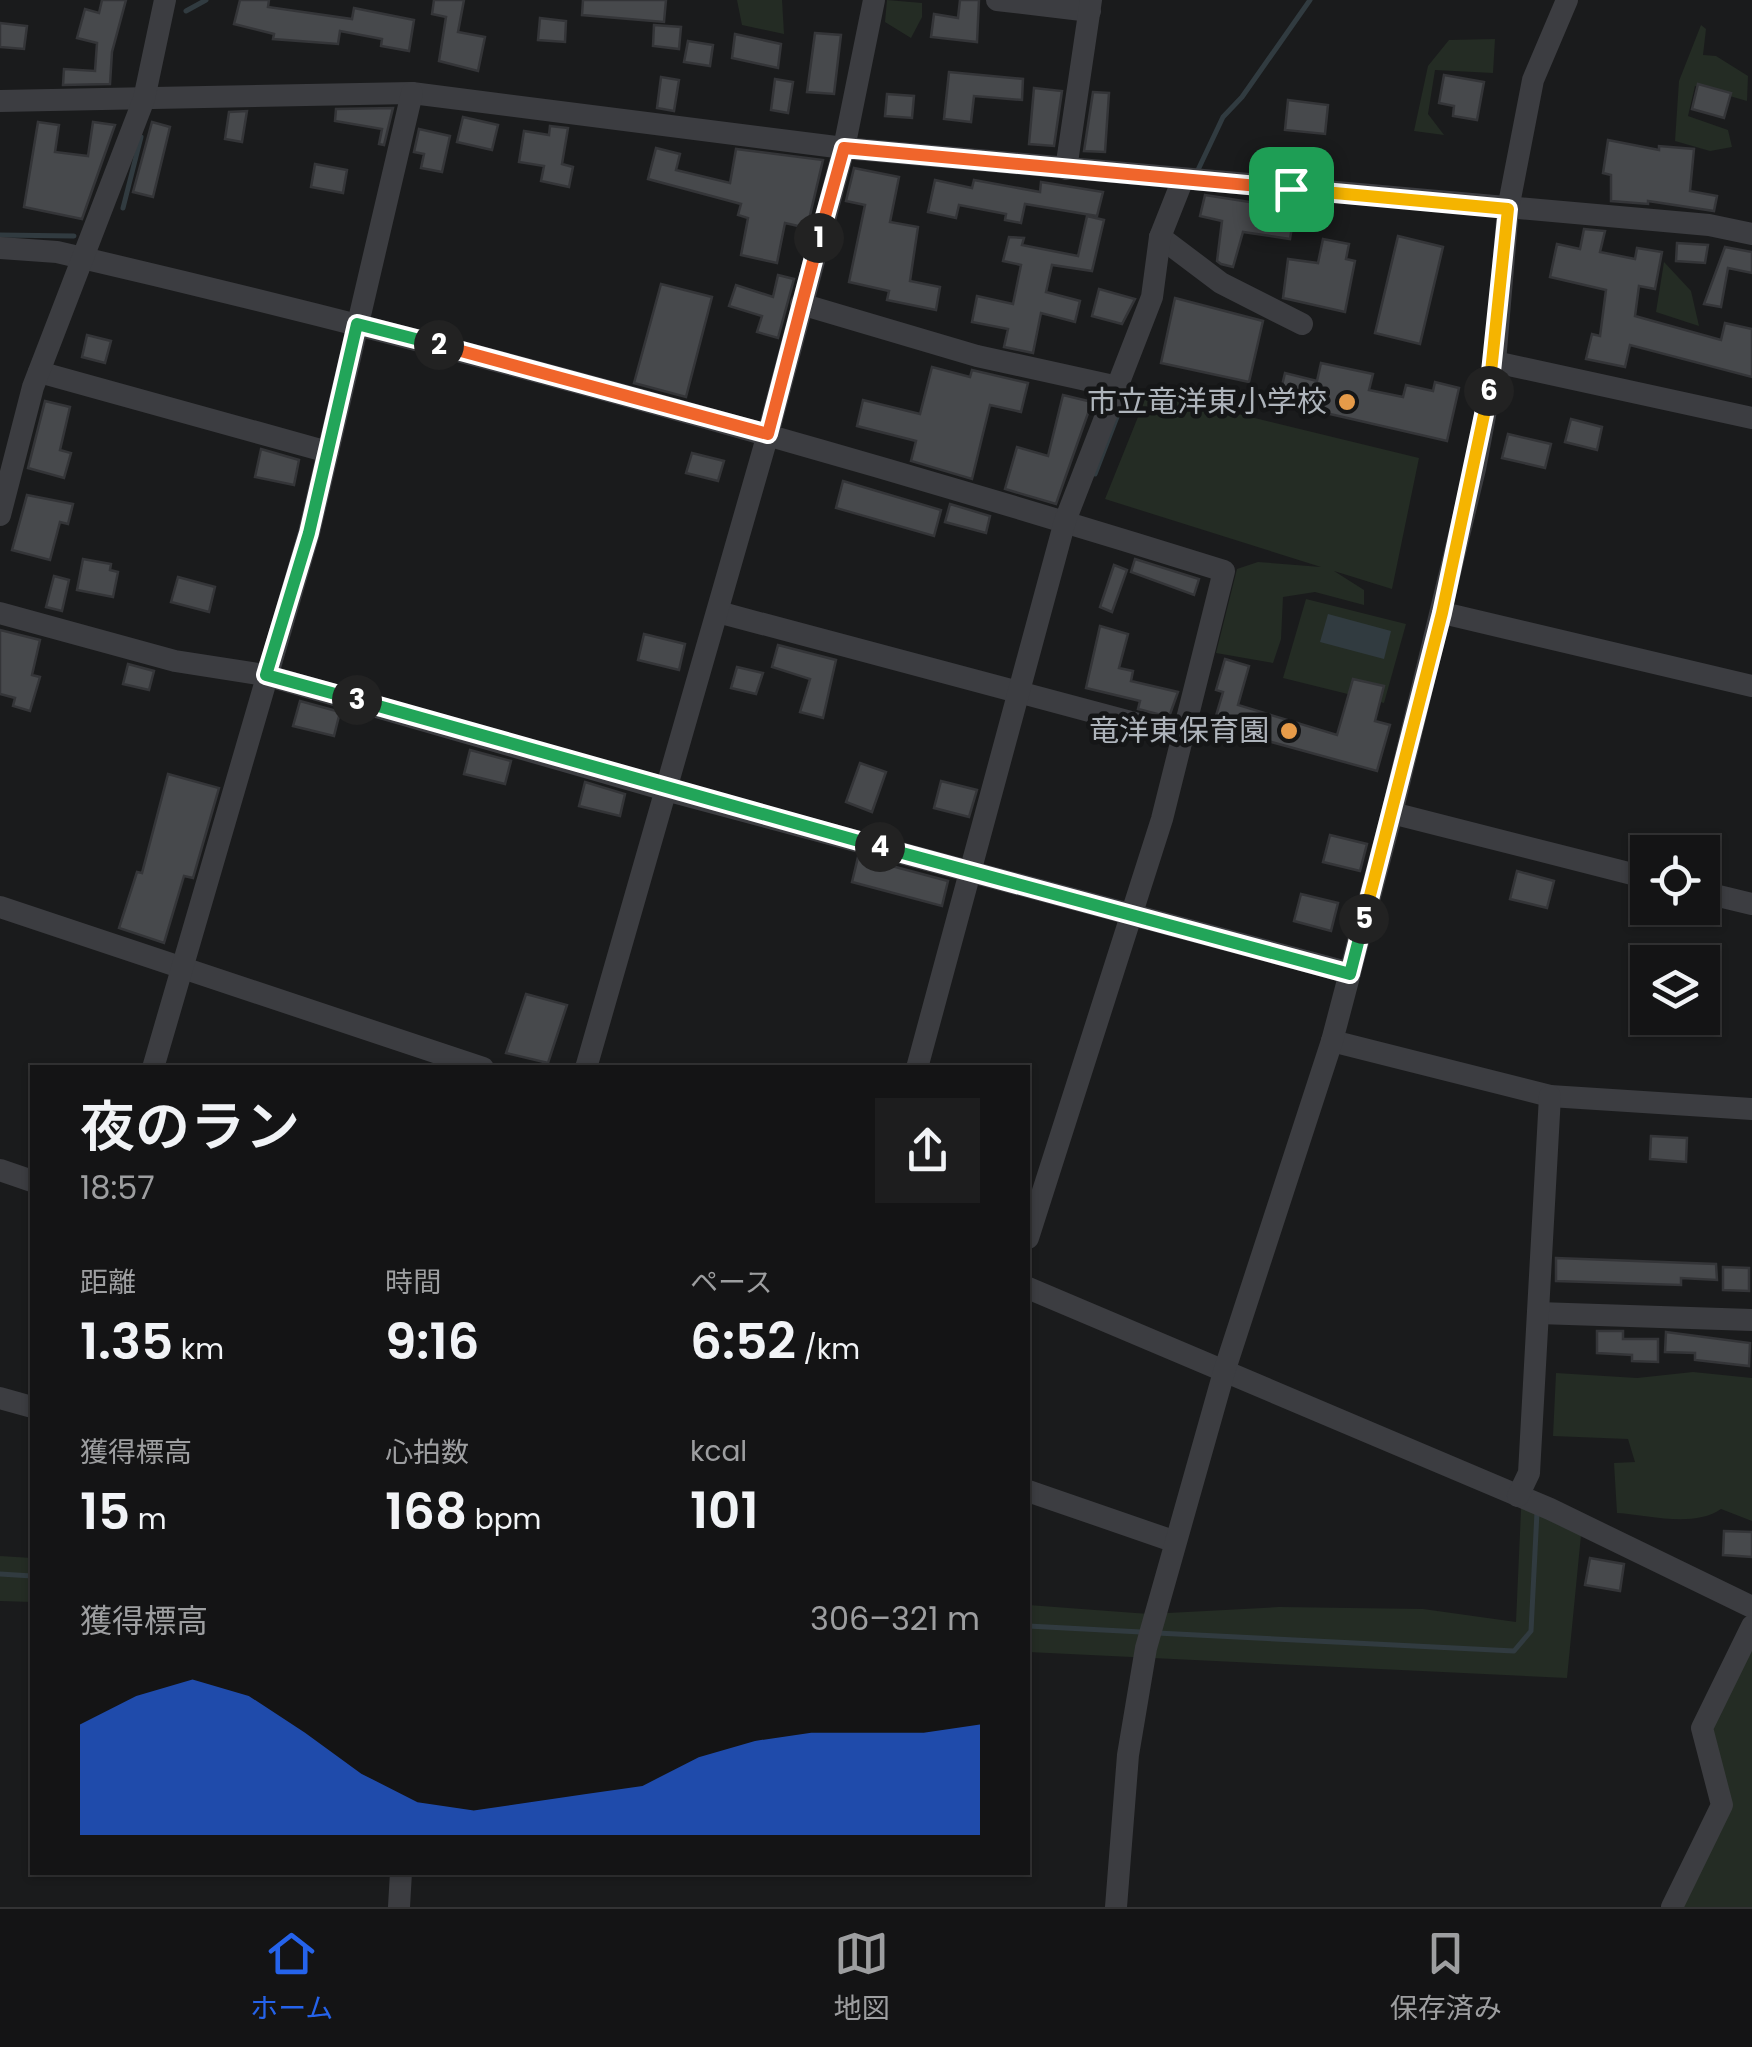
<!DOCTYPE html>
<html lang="ja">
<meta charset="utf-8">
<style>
:root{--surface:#141415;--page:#1d1d1e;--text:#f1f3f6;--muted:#9d9ea0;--line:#333334;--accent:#2563eb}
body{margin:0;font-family:Poppins,"Noto Sans JP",sans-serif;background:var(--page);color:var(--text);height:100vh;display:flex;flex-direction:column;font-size:38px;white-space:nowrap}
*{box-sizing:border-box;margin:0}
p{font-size:32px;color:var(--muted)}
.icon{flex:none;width:55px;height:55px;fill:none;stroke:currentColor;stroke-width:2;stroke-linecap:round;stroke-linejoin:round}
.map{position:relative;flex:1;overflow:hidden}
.drawer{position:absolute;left:30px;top:1065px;width:1000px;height:810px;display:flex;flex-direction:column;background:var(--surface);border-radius:0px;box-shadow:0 2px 8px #0004,0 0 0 2px var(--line)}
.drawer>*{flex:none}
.tools{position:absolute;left:1630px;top:835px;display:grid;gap:20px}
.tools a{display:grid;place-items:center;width:90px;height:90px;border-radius:0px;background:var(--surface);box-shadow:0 2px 8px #0004,0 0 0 2px var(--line);font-size:50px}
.pin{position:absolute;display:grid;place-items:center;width:85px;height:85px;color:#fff;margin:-42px;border-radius:20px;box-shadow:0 5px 15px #0006}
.km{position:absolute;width:50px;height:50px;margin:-25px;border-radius:50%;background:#222;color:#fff;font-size:28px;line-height:50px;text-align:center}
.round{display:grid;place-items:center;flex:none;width:105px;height:105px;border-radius:0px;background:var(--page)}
.headline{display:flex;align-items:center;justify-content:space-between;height:170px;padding:0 50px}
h1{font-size:55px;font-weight:600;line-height:75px}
.figures{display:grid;grid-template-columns:repeat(3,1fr);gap:15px;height:170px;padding:10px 50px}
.figures div{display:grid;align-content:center}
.figures b{font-size:50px;font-weight:600}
.figures small{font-size:28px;font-weight:400}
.figures p{font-size:28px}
.chart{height:280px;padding:20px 50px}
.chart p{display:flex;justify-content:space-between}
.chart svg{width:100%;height:180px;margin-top:10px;fill:var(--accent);opacity:.7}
.tab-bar{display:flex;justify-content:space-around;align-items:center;height:140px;border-top:2px solid var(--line);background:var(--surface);font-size:28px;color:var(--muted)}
.tab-bar a{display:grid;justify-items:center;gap:5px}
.tab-bar .selected{color:var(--accent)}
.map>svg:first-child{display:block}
.green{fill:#242c24}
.water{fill:#313b40}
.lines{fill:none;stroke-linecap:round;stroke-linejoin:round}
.stream{stroke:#313b40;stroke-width:5}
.building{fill:#47494c;stroke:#343538;stroke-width:2.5}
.minor{stroke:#3c3d41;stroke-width:22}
.split-1-casing{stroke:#fff;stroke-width:20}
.split-2-casing{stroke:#fff;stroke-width:20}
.split-3-casing{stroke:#fff;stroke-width:20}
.split-4-casing{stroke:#fff;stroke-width:20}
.split-5-casing{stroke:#fff;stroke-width:20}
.split-6-casing{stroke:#fff;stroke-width:20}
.split-7-casing{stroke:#fff;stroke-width:20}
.split-1{stroke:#f0652b;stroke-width:12}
.split-2{stroke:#f0652b;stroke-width:12}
.split-3{stroke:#22a559;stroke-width:12}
.split-4{stroke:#22a559;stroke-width:12}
.split-5{stroke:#22a559;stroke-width:12}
.split-6{stroke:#f5b400;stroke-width:12}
.split-7{stroke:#f5b400;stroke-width:12}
.poi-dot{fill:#e69b49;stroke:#151617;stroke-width:4}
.labels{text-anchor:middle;stroke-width:9;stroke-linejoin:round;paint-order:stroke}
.poi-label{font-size:30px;fill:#aeb4bb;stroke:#151617;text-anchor:end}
</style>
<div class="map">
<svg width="1752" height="1907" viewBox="0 0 1752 1907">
<rect width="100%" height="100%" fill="#1a1b1c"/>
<g class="green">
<polygon points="737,0 782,0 784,34 742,25"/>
<polygon points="887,0 922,3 922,17 911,38 885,22"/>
<polygon points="1701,25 1706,29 1703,55 1716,56 1748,76 1747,101 1695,86 1688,116 1728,130 1732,147 1710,151 1675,141 1679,81"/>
<polygon points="1495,39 1493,73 1435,70 1428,114 1444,135 1414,131 1428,66 1449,40"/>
<polygon points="1664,262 1691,291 1699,326 1656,312"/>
<polygon points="1148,392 1419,458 1392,589 1334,571 1364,590 1364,605 1315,592 1283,597 1281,639 1273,663 1216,653 1237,569 1258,562 1321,567 1105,499"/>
<polygon points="1306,599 1406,624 1384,703 1283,678"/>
<path d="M1693,1372L1752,1378V1521L1721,1509C1693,1528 1649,1515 1617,1513L1614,1463L1635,1462L1628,1439L1553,1436L1556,1373L1637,1378Z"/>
<polygon points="1522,1488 1582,1525 1567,1678 1028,1652 1028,1605 1149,1614 1279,1607 1423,1609 1516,1622"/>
<polygon points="0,1556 32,1558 32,1602 0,1601"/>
<polygon points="1752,1634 1752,1907 1673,1907 1722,1805 1709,1714"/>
</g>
<polygon class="water" points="1328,614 1391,631 1384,659 1320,642"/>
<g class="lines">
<g class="stream">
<polyline points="186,11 206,0"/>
<polyline points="1197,172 1223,117 1242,97 1310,0"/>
<polyline points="123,208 141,137"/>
<polyline points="0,235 74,236"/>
<polyline points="1095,474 1120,409"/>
<polyline points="0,1574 32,1576"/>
<polyline points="1028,1626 1141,1632"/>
<polyline points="1157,1633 1514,1651 1531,1631 1537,1512"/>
</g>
</g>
<g class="building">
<polygon points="102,0 126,0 112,52 110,84 63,85 64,69 95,71 97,43 77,38 85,9 99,13"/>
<polygon points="240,0 269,0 268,7 352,19 354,8 414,20 409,51 381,46 382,39 340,31 338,44 273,39 274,34 234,24"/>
<polygon points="434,0 464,0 458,32 485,37 478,71 439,61 446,17 432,14"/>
<polygon points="583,0 666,0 664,22 582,15"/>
<polygon points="960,0 979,0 977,42 931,37 934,14 958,18"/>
<polygon points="540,18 566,21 565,42 538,40"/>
<polygon points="0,23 27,26 24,49 0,47"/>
<polygon points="654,25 681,27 679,49 653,46"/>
<polygon points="815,33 841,35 834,94 807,92"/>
<polygon points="735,34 781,44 778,68 732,58"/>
<polygon points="688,41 713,45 710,66 684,62"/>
<polygon points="949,72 1023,79 1022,100 974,96 971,122 944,119"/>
<polygon points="1444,75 1484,82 1477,120 1453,116 1454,106 1439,103"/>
<polygon points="661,77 679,80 674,111 657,108"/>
<polygon points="775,79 793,82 788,113 771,110"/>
<polygon points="1698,84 1731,93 1724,118 1692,109"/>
<polygon points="1034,88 1062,91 1054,146 1029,144"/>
<polygon points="1093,92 1109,93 1105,152 1084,151"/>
<polygon points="887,94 914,96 912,118 885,116"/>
<polygon points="1288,100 1328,105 1325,134 1285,130"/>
<polygon points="393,108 384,145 379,144 382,129 335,121 336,109"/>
<polygon points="247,111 242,142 225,139 229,112"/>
<polygon points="463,117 498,125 492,150 457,142"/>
<polygon points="38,122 59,125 55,152 88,156 93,122 115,125 82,219 24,207"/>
<polygon points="152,122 170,127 153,197 133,192"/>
<polygon points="550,126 568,128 562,164 573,167 569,187 541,181 544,166 519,162 524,131 549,135"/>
<polygon points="419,129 450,136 442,172 421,168 424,154 414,152"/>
<polygon points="1608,140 1659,150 1659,146 1694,149 1690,191 1717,196 1714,211 1648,201 1648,204 1611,201 1611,175 1603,173"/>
<polygon points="656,148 680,154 676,170 730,183 736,149 823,160 807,228 785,223 777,263 741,255 748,218 738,215 741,204 648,179"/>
<polygon points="315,164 347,170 343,193 311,187"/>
<polygon points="854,168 899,177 890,222 918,227 910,281 940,287 936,310 887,300 889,291 849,282 865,205 846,201"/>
<polygon points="935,180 972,188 974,180 1040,192 1041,182 1103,192 1097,216 1025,204 1021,223 1005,220 1006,214 959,205 956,218 928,212"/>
<polygon points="1205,195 1295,209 1290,239 1243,232 1233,267 1221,264 1217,261 1222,221 1200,216"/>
<polygon points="1087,216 1104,220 1092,271 1052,265 1046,292 1080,301 1075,322 1041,313 1033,353 1004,347 1008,329 972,322 977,296 1013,304 1021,265 1003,261 1009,237 1024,238 1022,245 1078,256"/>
<polygon points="1584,229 1605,231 1600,252 1635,259 1637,248 1662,252 1655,289 1639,286 1635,316 1721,340 1725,323 1752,329 1752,377 1630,345 1625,367 1586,359 1592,334 1600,336 1606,290 1550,277 1557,244 1580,249"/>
<polygon points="1398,236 1443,247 1420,344 1375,333"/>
<polygon points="1323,239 1349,244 1346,259 1355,261 1345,312 1283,298 1288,259 1318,263"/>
<polygon points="1677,243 1708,245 1705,263 1676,261"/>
<polygon points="1725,247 1752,252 1752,273 1728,268 1721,307 1704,304"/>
<polygon points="778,275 794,279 778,338 757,332 762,316 729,306 736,285 773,297"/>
<polygon points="661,284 712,297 686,397 634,383"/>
<polygon points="1099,289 1135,299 1122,324 1092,316"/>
<polygon points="1175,298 1263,321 1249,382 1161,363"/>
<polygon points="87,335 111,341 105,363 82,357"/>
<polygon points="1321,363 1373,374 1369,390 1403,397 1406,385 1433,391 1435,382 1459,388 1447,441 1278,402 1285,373 1317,381"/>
<polygon points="932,367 970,377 972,370 1028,383 1021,412 990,405 972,479 911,461 916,441 857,426 863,400 920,414"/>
<polygon points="1063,395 1092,402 1056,504 1005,489 1017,447 1048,456"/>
<polygon points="45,401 70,407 60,450 71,453 64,478 28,468"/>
<polygon points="1571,419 1602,427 1597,450 1565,442"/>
<polygon points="1508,434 1551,444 1545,468 1502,458"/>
<polygon points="261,449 299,460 294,485 255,477"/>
<polygon points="692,453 724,461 718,481 686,473"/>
<polygon points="843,481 941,510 934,536 836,508"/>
<polygon points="27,495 73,504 68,524 60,522 50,560 12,550"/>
<polygon points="950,504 990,516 986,533 945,522"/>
<polygon points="83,559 111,564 110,570 118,572 113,597 77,590"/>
<polygon points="1135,559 1199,579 1194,595 1131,572"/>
<polygon points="1114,565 1127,570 1112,612 1100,607"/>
<polygon points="54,576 69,580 62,611 46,607"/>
<polygon points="178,577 215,587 209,612 171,602"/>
<polygon points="1100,626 1128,634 1119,668 1133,671 1131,681 1178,692 1169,717 1138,709 1140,701 1086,688"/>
<polygon points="0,630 40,640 32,675 40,677 30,711 13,706 15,698 0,694"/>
<polygon points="644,634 685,644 679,670 638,660"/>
<polygon points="778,645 836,660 823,718 800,712 810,679 772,667"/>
<polygon points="1225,659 1249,666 1238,705 1337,735 1353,679 1384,686 1375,721 1390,725 1377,771 1213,726 1223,692 1216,690"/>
<polygon points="128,664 154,671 149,690 123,684"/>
<polygon points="737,667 763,673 756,694 731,688"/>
<polygon points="300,701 340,712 334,736 293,726"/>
<polygon points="470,750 511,761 505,784 464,774"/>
<polygon points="860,763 886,772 872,812 846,802"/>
<polygon points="168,774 219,788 193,878 184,876 164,943 119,928 137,872 142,873"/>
<polygon points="941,781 977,790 969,817 934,808"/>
<polygon points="585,782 625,794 620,816 579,806"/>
<polygon points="1330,835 1367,844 1360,871 1323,862"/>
<polygon points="858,857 948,881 942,906 852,882"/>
<polygon points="1517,871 1554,881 1547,908 1510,899"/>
<polygon points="1301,894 1338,903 1331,931 1294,921"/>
<polygon points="526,994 567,1005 548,1063 506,1053"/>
<polygon points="1651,1136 1687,1138 1686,1162 1650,1159"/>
<polygon points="1556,1258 1716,1264 1717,1280 1681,1278 1681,1285 1556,1281"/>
<polygon points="1723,1267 1749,1268 1749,1291 1723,1290"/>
<polygon points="1597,1331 1623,1331 1623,1339 1658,1339 1658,1362 1632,1361 1632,1355 1597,1353"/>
<polygon points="1666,1332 1750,1343 1749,1366 1695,1360 1695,1353 1665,1352"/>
<polygon points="1724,1531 1752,1532 1752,1557 1723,1555"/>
<polygon points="1590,1558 1624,1564 1620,1591 1585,1585"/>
</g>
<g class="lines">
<g class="minor">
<polyline points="997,0 1090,11"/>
<polyline points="0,101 412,93 844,148 1709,225 1752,234"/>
<polyline points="1066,169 1091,0"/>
<polyline points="1160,237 1221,283 1302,324"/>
<path d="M0,248L57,252C450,343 839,451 1224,571L1162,819L1028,1238"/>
<polyline points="801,304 977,356 1118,387"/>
<polyline points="1495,362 1752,418"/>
<polyline points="39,372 328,452"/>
<polyline points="0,515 33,387 144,99 165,0"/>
<polyline points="718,612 1183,736"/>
<polyline points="0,613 175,661 265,675 669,791 1350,973"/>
<polyline points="1443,613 1752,686"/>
<polyline points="1392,813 1648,878"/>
<polyline points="1702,892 1752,904"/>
<polyline points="0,907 483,1068"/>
<polyline points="1332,1041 1550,1096 1752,1109"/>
<polyline points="153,1068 309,533 412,93"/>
<polyline points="586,1068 768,434 844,148 874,0"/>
<polyline points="917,1068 1065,521 1152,297 1160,237 1183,179"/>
<polyline points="0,1170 32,1181"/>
<polyline points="1028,1288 1550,1509 1752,1607"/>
<polyline points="1538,1313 1752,1320"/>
<polyline points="0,1398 32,1407"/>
<polyline points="1028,1491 1173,1541"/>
<polyline points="1518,1496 1529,1473 1550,1096"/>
<polyline points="399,1907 401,1872"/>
<polyline points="1116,1907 1128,1755 1146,1648 1224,1372 1332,1041 1392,813 1475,469 1495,362 1508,209 1533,80 1567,0"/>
<polyline points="1672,1907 1722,1805 1702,1728 1752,1626"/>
</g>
</g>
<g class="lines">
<g class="split-1-casing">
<polyline id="split-1" points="819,238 844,148 1291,189"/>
</g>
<g class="split-2-casing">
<polyline id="split-2" points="439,345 768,434 819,238"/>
</g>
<g class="split-3-casing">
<polyline id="split-3" points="357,700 266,675 309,533 357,324 439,345"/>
</g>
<g class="split-4-casing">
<polyline id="split-4" points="357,700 880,847"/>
</g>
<g class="split-5-casing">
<polyline id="split-5" points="880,847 1350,974 1364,919"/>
</g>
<g class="split-6-casing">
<polyline id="split-6" points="1364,919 1442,613 1489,391"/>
</g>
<g class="split-7-casing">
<polyline id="split-7" points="1291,189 1508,209 1489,391"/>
</g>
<use href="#split-1" class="split-1"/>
<use href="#split-2" class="split-2"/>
<use href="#split-3" class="split-3"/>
<use href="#split-4" class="split-4"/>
<use href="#split-5" class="split-5"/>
<use href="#split-6" class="split-6"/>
<use href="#split-7" class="split-7"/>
</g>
<g class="poi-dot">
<circle cx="1347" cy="402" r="10"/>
<circle cx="1289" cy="731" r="10"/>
</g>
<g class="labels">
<g class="poi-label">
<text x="1327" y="412">市立竜洋東小学校</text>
<text x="1269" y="741">竜洋東保育園</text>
</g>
</g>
</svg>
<div class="tools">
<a><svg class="icon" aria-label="locate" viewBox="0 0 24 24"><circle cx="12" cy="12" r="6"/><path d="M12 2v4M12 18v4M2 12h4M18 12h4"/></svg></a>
<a><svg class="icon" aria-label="layers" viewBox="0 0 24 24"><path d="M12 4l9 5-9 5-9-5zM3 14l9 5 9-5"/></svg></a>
</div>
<div class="pin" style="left:1291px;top:189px;background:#1e9e55"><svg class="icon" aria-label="arrive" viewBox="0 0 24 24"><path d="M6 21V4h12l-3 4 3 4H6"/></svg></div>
<b class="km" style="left:819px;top:238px">1</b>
<b class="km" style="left:439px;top:345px">2</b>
<b class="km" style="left:357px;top:700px">3</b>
<b class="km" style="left:880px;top:847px">4</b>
<b class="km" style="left:1364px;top:919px">5</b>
<b class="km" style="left:1489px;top:391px">6</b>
<section class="drawer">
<div class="headline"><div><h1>夜のラン</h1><p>18:57</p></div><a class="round"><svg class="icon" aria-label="share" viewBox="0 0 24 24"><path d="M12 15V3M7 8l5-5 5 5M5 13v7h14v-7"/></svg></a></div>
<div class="figures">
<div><p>距離</p><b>1.35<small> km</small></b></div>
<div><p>時間</p><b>9:16</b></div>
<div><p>ペース</p><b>6:52<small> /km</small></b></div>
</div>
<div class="figures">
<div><p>獲得標高</p><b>15<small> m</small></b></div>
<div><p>心拍数</p><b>168<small> bpm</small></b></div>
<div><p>kcal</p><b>101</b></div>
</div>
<div class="chart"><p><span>獲得標高</span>306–321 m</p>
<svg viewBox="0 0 160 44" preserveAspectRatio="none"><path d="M0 44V17L10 10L20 6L30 10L40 19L50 29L60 36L70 38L80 36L90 34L100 32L110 25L120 21L130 19L140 19L150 19L160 17V44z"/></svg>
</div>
</section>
</div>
<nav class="tab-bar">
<a class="selected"><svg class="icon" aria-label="home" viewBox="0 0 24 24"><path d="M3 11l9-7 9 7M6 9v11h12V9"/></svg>ホーム</a>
<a><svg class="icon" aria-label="map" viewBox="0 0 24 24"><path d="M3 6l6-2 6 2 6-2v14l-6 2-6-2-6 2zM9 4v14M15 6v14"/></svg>地図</a>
<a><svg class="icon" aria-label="saved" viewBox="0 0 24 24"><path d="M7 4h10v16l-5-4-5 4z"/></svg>保存済み</a>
</nav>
